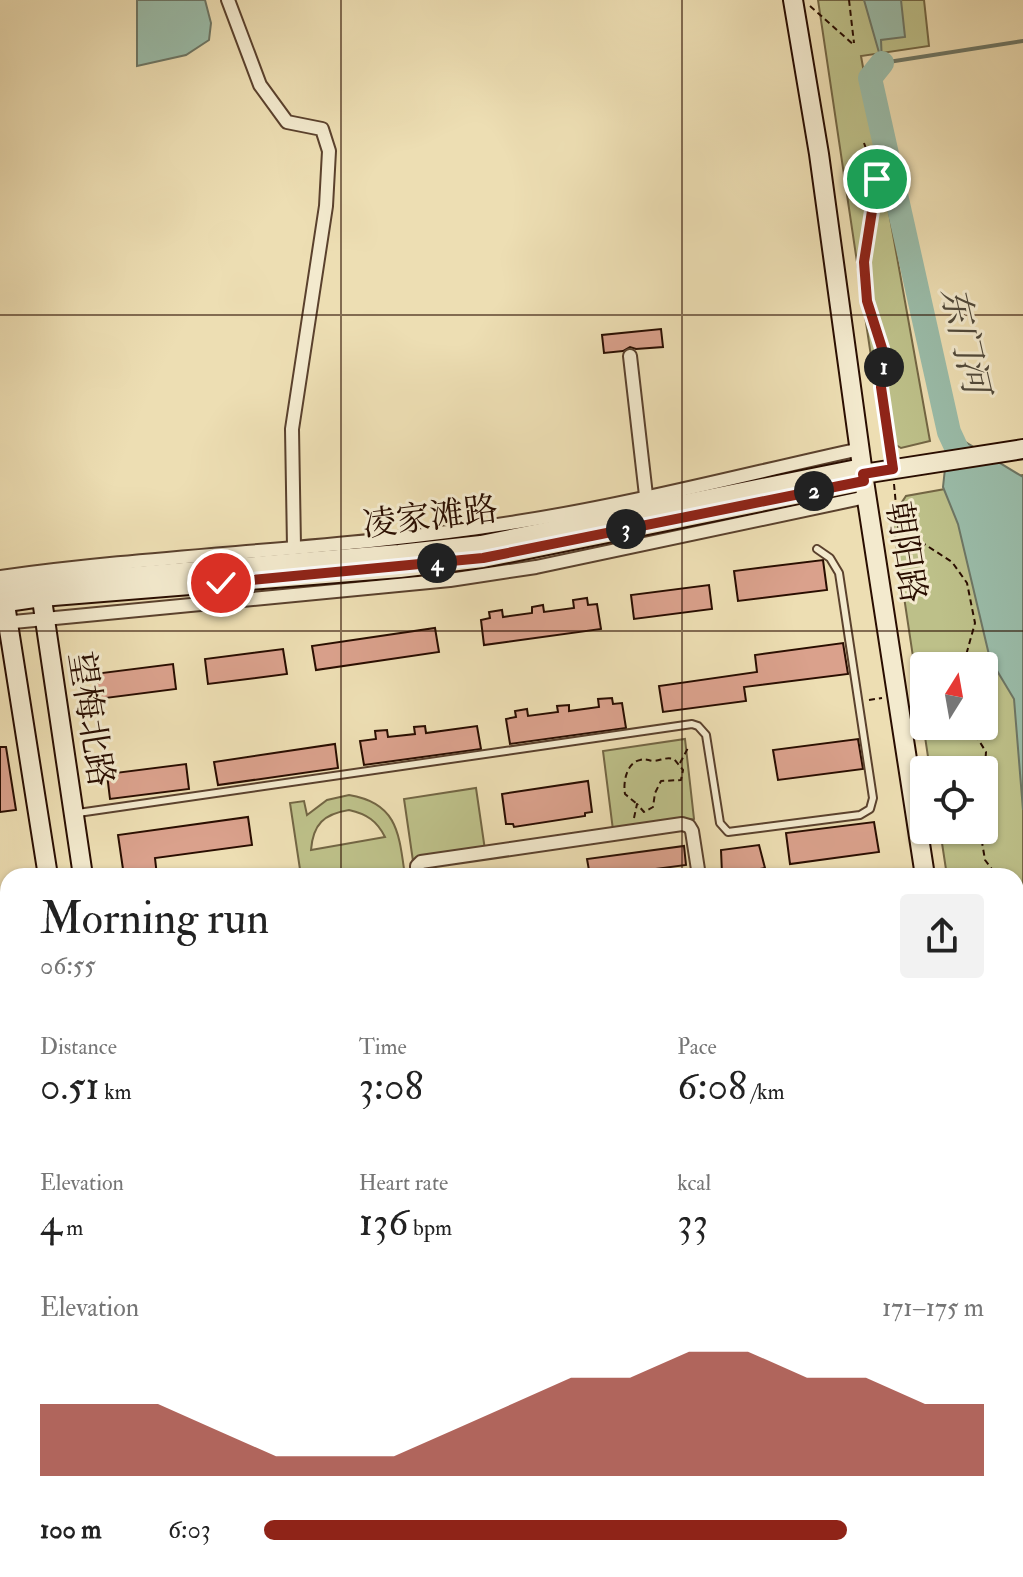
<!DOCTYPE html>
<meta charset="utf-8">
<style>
:root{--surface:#fff;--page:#f2f2f2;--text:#222;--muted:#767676;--accent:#8f2418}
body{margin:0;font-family:"IM FELL Double Pica","Noto Serif SC",serif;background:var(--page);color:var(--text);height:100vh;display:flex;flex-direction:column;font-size:30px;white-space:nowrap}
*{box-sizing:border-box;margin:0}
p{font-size:26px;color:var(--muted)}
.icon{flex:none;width:44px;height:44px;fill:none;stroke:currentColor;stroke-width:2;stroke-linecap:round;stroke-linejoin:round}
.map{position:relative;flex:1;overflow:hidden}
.panel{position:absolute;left:0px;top:868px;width:1024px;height:710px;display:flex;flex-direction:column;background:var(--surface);border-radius:24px 24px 0 0;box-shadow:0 2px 6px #0004}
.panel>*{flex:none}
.needle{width:52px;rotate:11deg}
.fabs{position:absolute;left:910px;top:652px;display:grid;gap:16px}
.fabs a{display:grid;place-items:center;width:88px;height:88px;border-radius:8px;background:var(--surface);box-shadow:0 2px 6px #0004;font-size:40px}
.pin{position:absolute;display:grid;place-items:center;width:68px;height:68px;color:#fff;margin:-34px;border:4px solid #fff;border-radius:50%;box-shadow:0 2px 8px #0007}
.km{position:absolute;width:40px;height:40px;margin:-20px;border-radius:50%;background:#222;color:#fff;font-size:22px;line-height:40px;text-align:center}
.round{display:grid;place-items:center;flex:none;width:84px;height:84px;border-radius:8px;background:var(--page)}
.head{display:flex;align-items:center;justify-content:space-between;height:136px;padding:0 40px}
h1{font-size:44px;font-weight:600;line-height:60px}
.figures{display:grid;grid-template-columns:repeat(3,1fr);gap:12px;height:136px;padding:8px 40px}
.figures div{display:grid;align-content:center}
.figures b{font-size:40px;font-weight:600}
.figures small{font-size:22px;font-weight:400}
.figures p{font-size:22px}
.chart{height:224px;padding:16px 40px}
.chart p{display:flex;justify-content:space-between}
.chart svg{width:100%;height:144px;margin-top:8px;fill:var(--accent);opacity:.7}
ul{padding:0 40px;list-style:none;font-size:26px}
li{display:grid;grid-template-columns:128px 96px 1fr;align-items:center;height:60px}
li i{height:20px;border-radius:10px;background:var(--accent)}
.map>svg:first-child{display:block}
.green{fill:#bdc089;stroke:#736644;stroke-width:2;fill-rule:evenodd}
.water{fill:#9abca9;stroke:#6d7665;stroke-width:2}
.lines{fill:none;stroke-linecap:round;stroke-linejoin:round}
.stream{stroke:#6d7665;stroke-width:4}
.river{stroke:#9abca9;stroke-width:24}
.building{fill:#daa18c;stroke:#290d00;stroke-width:2}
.service-casing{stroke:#5a412d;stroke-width:10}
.minor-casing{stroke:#5a412d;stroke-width:16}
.tertiary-casing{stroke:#5a412d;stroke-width:20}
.secondary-casing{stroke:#290d00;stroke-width:22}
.path{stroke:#290d00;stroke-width:2;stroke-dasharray:6 4;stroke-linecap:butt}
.service{stroke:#f3eace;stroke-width:6}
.minor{stroke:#f3eace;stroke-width:12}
.tertiary{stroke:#f3eace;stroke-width:16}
.secondary{stroke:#f3eace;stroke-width:18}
.route-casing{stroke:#fff;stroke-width:16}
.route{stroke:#8f2418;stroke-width:10}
.grid{fill:none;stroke:#290d00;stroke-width:2;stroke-opacity:0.55}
.labels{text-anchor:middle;stroke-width:6;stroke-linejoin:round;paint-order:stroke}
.street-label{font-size:34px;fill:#290d00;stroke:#f3eace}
.water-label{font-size:36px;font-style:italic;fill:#514a3b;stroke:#f3eace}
</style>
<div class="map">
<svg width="1023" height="1577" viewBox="0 0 1023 1577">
<rect width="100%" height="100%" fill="#eddeb3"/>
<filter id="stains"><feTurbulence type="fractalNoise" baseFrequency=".0025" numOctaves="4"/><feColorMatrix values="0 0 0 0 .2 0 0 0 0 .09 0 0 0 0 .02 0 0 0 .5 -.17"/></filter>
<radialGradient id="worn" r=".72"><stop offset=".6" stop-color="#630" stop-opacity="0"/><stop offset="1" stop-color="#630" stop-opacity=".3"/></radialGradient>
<g class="green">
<polygon points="818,0 924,0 929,46 861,56 930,441 901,448 883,437"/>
<path d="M1023,475V1374L1016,1328V876H947L940,830H984V770H930L892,517L906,496ZM924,666H984V726H924Z"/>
<polygon points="685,739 694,819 613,830 603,751"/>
<polygon points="476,788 485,850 413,861 404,799"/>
<path d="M349,795C398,803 399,834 405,876H301L290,803L304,801L307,815L327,800ZM349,810C367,814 377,821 385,837L311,850C313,824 324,814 349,810Z"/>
<polygon points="574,1570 1003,1570 998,1577 530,1577"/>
</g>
<g class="water">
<polygon points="137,0 205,0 211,23 209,40 186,55 137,66"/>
<polygon points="864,0 901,0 905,37 881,40 882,63"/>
<polygon points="949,432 1023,477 1023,810 1014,699 990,659 958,524 943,487"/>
</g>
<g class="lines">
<polyline class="stream" points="882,63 1023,41"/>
<polyline class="river" points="882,63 870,78 949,432 962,460"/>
</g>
<g class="building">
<polygon points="661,329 663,347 636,349 630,347 623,351 604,353 602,335"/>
<polygon points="823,560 827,590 738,601 734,571"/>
<polygon points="709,585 712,609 634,619 631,595"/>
<polygon points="587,598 588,605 597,604 601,629 484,645 481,620 490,618 489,612 502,610 503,617 532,613 532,607 543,605 544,612 574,608 573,600"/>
<polygon points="435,628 439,652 316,670 312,646"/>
<polygon points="843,643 848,674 744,687 746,701 663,712 659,686 757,672 755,655"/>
<polygon points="283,649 287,674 208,684 205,659"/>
<polygon points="173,664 176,689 98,699 94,674"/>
<polygon points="612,698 613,704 622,703 626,728 510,744 506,719 516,717 515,711 527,709 528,716 558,712 557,706 569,705 569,711 599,707 598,699"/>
<polygon points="425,726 426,733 477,726 481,749 364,765 360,741 376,739 375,731 387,730 388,737 415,734 414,727"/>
<polygon points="858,739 863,769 778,780 773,750"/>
<polygon points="335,744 338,768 218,785 214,762"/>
<polygon points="0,747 6,747 16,810 0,812"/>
<polygon points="186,764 189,789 110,799 107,774"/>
<polygon points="588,781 592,812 585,813 585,816 514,827 513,824 506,824 502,794"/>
<polygon points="248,817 252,845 155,858 157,876 124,876 118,835"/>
<polygon points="874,822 879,852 790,864 786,833"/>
<polygon points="759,845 765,868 754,870 755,874 737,876 734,873 722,874 721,850"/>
<polygon points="684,846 686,865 626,873 626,876 590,876 587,859"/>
</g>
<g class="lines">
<g class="service-casing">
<g id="service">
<polyline points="78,813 692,724 698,726 706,735 720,823 728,832 860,815 870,809 873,798 839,573 830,558 817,549"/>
<polyline points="1016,1374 1023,1377"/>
<polyline points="72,1570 73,1577"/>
<polyline points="111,1570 112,1577"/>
</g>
</g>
<g class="minor-casing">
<g id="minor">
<polyline points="228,0 260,85 287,122 322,129 329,151 326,206 292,429 294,546"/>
<polyline points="630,356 647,504"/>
<path d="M0,577C171,553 346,550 517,522C632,504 746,474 860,449"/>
<polyline points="3,623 450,580 536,567 866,497"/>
<polyline points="417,876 417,866 421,862 682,824 689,826 692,831 699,876"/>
<polyline points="455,1577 500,1570"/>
</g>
</g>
<g class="tertiary-casing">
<g id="tertiary">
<polyline points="0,1120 8,1119"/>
<polyline points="0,1457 8,1456"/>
</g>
</g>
<g class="secondary-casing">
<g id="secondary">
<polyline points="793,0 819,154 863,474 925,876"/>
<polyline points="863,474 1023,449"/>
<polyline points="40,586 83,876"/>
<polyline points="0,590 39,584 399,554 481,545 862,468"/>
<polyline points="3,592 48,876"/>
<polyline points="0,603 41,597 400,568 483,558 864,481"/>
<polyline points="1016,1490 1023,1534"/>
<polyline points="153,1570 154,1577"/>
<polyline points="189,1570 190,1577"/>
</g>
</g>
<g class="path">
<polyline points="849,0 854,43"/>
<polyline points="810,6 854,45"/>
<polyline points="864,143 877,179 864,262 867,301 882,348 885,369 881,387 891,454"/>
<polyline points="894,484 898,527 952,562 967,583 975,623 963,666"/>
<polyline points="869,700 882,698"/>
<polyline points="970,726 986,752 984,779"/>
<polyline points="680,763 689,746"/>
<path d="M634,818L637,804L644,812L653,807L655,793L661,781L681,780L683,770L674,759C666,757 662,760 654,761C648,761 647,758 640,760C626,763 623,783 625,794L637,804"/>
<polyline points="980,830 985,860 997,876"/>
<polyline points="1016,910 1023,928"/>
<polyline points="1016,992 1023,982"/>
<polyline points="1016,1080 1023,1086"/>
</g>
<use href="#service" class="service"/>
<use href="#minor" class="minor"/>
<use href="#tertiary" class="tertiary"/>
<use href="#secondary" class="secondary"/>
</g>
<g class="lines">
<g class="route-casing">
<polyline id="route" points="221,583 483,558 864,481 863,474 893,469 881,387 885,369 882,348 867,301 864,262 877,179"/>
</g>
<use href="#route" class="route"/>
</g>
<path class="grid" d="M341,0V876M682,0V876M0,315H1023M0,631H1023M0,946H8M1016,946H1023M0,1262H8M1016,1262H1023M341,1570V1577M682,1570V1577"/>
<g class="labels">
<g class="street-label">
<text transform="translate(430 516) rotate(-7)" y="12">凌家滩路</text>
<text transform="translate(907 552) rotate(81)" y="12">朝阳路</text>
<text transform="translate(92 719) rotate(81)" y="12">望梅北路</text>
</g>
<g class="water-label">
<text transform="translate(966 340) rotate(77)" y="13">东门河</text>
</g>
</g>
<rect width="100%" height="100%" filter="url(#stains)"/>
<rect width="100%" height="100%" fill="url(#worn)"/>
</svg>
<div class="fabs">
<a><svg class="needle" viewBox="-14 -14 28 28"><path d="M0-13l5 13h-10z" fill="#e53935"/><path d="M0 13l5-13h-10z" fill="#767676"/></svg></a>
<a><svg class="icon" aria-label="locate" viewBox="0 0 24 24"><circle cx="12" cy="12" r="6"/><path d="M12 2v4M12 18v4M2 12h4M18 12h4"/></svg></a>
</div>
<div class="pin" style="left:877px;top:179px;background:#1e9e55"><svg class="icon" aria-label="arrive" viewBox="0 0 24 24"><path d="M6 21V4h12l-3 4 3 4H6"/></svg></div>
<div class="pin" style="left:221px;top:583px;background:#d93025"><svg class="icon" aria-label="check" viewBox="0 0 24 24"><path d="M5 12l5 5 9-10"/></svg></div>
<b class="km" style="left:884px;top:367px">1</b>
<b class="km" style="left:814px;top:491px">2</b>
<b class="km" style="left:626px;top:529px">3</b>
<b class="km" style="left:437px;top:563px">4</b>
<section class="panel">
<div class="head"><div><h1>Morning run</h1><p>06:55</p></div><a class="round"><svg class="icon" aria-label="share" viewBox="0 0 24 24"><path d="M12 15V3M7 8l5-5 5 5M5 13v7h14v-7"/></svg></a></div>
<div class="figures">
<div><p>Distance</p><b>0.51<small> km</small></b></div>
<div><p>Time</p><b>3:08</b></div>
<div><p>Pace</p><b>6:08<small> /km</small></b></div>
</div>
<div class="figures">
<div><p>Elevation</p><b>4<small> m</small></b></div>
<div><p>Heart rate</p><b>136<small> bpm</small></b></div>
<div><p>kcal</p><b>33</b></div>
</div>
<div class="chart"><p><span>Elevation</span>171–175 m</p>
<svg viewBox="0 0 160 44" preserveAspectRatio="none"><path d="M0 44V22L10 22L20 22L30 30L40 38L50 38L60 38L70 30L80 22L90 14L100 14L110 6L120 6L130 14L140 14L150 22L160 22V44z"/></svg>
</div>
<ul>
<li><b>100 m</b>6:03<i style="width:81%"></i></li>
</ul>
</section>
</div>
